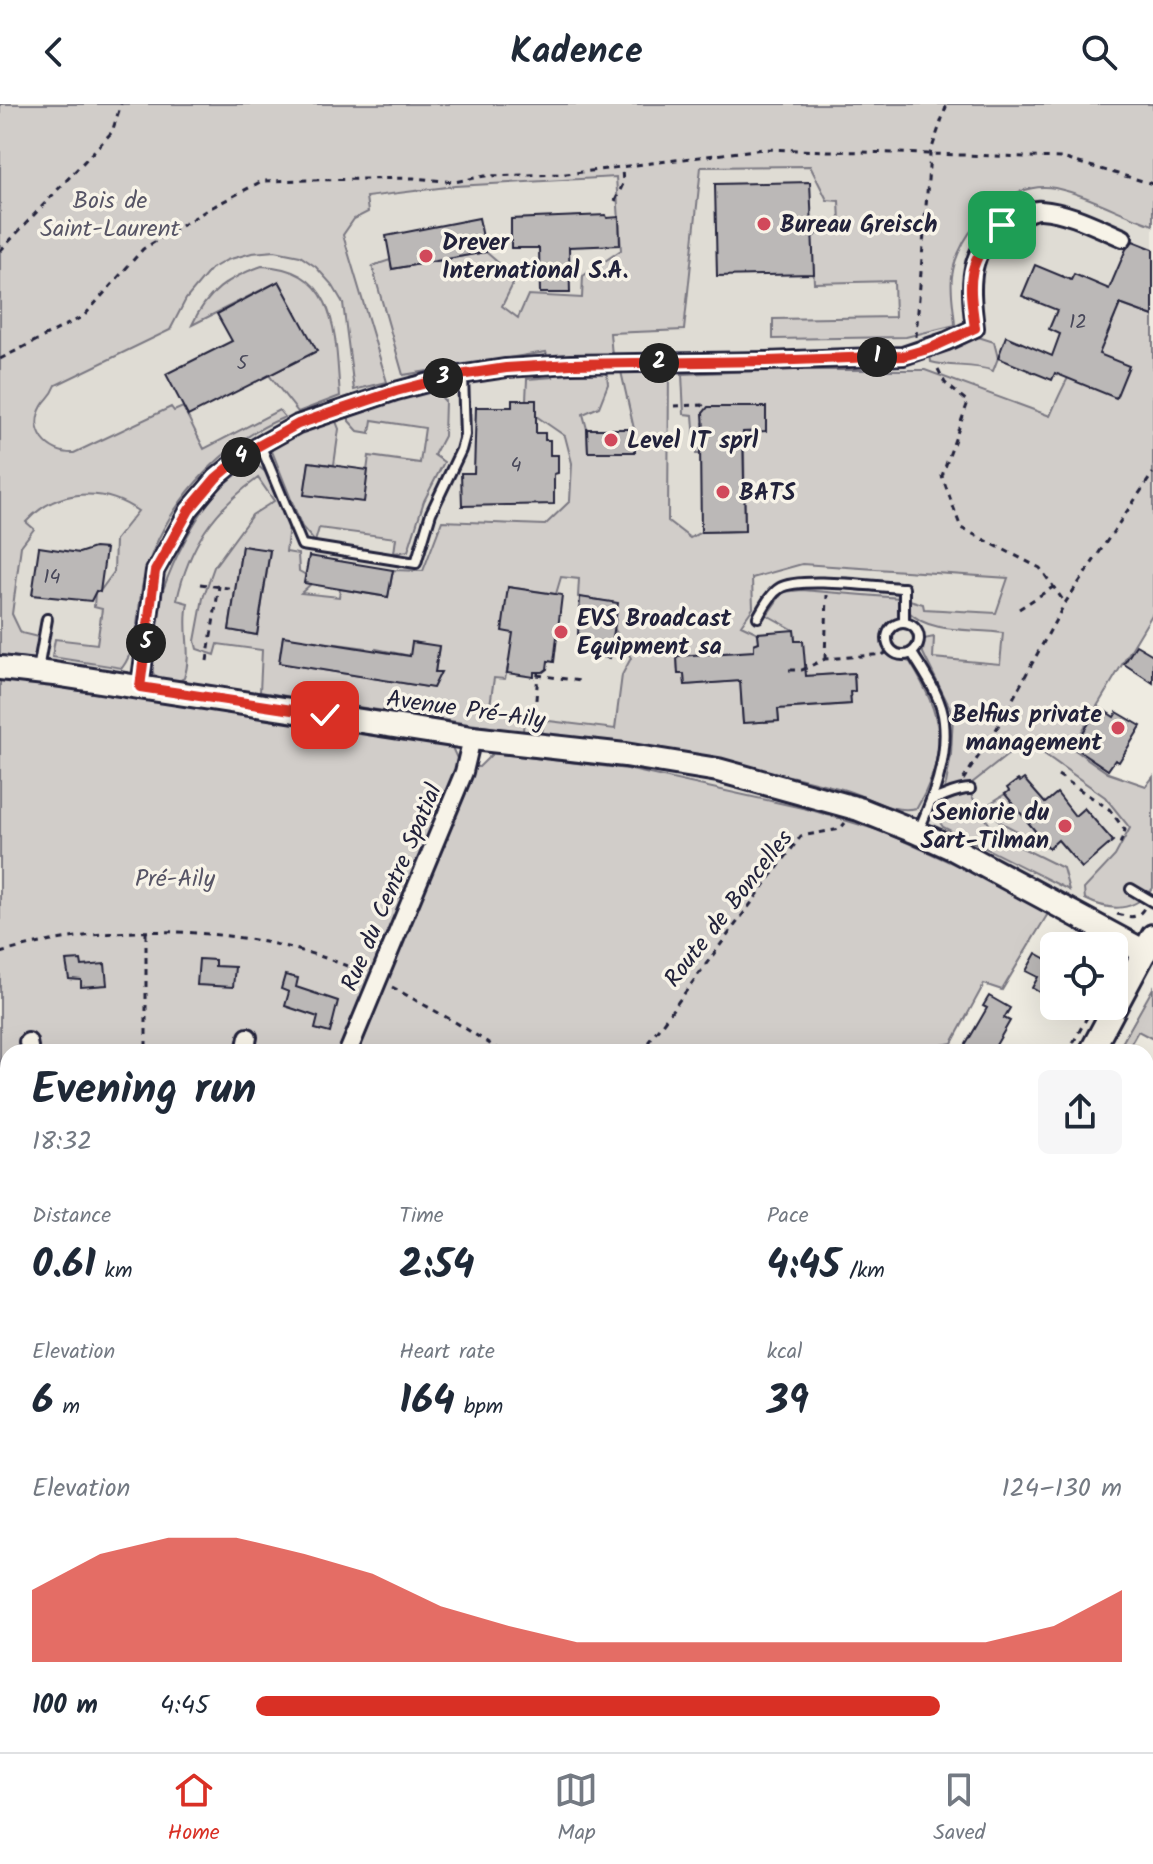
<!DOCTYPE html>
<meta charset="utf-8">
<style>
:root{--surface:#fff;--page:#f6f6f7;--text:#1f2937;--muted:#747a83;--line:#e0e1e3;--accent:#d93025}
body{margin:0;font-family:Kalam,sans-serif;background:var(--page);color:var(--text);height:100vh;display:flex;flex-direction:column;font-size:30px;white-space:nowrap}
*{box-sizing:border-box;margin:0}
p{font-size:26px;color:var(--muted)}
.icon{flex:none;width:44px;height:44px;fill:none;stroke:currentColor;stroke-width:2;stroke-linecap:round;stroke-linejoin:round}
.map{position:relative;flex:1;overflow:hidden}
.panel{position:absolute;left:0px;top:940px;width:1154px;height:708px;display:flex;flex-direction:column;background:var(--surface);border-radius:24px 24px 0 0;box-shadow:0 8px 32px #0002}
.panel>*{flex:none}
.buttons{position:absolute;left:1040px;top:828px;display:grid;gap:16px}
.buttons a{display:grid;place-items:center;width:88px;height:88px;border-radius:12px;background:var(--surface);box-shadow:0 8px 32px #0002;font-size:40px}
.pin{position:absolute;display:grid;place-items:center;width:68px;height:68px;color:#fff;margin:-34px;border-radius:16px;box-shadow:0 4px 12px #0006}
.km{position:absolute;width:40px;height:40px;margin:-20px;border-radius:50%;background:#222;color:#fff;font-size:22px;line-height:40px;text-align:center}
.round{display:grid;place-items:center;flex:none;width:84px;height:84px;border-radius:12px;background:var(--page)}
.head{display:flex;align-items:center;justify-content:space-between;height:136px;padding:0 32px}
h1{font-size:44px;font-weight:600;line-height:60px}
.figures{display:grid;grid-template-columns:repeat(3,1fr);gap:12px;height:136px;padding:8px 32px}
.figures div{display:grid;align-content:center}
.figures b{font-size:40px;font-weight:600}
.figures small{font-size:22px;font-weight:400}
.figures p{font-size:22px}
.chart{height:224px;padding:16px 32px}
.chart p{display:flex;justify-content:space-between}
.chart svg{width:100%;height:144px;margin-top:8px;fill:var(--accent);opacity:.7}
ul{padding:0 32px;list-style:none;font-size:26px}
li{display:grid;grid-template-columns:128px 96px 1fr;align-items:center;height:60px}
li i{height:20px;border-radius:10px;background:var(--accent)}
header{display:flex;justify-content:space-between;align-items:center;height:104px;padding:0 32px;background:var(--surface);font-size:36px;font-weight:600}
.tab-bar{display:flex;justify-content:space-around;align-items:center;height:112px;border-top:2px solid var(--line);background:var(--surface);font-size:22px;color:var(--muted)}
.tab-bar a{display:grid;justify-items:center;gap:4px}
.tab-bar .selected{color:var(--accent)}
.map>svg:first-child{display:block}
.built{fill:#dfdcd4}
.green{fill:#d1cdc9;stroke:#7a7882;stroke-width:2;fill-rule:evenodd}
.building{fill:#bbb8b7;stroke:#22223b;stroke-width:2}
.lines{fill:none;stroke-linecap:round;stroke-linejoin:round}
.lane-casing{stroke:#22223b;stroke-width:14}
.street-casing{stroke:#22223b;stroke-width:22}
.secondary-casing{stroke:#22223b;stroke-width:28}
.path{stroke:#22223b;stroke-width:3;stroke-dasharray:6 6;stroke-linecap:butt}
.lane{stroke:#f7f3e8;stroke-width:8}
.street{stroke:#f7f3e8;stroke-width:16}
.secondary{stroke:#f7f3e8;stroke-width:22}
.route-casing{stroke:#fff;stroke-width:16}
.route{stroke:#d93025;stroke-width:10}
.poi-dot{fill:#d1495b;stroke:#f7f3e8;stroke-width:3}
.labels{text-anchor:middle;stroke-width:7;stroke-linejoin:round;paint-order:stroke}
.number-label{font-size:20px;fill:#48485a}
.park-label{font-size:24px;fill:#575566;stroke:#f7f3e8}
.poi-label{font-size:24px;font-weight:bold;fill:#22223b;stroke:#f7f3e8;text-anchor:start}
.street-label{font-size:24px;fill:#22223b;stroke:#f7f3e8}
</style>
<header><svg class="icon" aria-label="back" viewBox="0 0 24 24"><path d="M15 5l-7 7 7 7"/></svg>Kadence<svg class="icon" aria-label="search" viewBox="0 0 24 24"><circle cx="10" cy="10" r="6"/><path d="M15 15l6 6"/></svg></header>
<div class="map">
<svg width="1153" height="1648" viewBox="0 0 1153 1648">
<rect width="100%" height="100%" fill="#eeebe1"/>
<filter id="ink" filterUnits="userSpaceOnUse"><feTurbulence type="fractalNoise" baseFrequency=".0125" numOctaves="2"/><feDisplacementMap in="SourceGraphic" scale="16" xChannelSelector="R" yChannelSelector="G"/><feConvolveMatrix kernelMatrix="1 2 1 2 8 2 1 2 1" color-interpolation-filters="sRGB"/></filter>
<g filter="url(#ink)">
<polygon class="built" points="1062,54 1153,80 1153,346 972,679 1014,646 1040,647 1105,693 1131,725 1115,752 1084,785 1085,795 1049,808 998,780 884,728 811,706 627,665 493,649 450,639 0,573 0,258 262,77 701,63"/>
<g class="green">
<path d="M0,0H1153V121C1121,110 1088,91 1055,84C1007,75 958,127 952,172C950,187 954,205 955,221L906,233L773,235V215L895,213L894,177L814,179L812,133L840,118L839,97L827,96L810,62L701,63L684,226L610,229L612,252H605L608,280L599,303L583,310L587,325L588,348H635L634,325L620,263H669L668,417L690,434L701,428L745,427L744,342L735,329L766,326V303H721L703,319L705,343L700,342V350H696L693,311L684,310L682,270L779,266H925L1050,312C1063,283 1074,252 1104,239L1115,212L1111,197L1153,212V509L1072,644L1108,669L1146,682L1153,673V784C1134,808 1111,808 1085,795L1084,785L1115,752L1130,724L1105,693L1040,647L1014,646L972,679L971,691L996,731L1063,764L1069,786L943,723L939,717V699L946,680L951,651L953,610L923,549L924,535L934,533L933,554L1000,560L1003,529C973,524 930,531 908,507L910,496L923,500L924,505L996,509L1008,474L802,460L752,474L753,504L741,521L758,529L759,538L754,540L755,553H677L678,570H684L685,581L754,576L741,593L743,619L779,617L777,600L791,604L851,600L850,588L855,587L854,569L803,572V537H795L794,526L767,511L783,488L802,486L900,494V515L888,519L883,528L882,542L891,552L910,558C943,612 950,647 917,704C890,710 868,692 842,685C743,658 643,646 542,631L544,614L549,617L615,625L622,571L631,554L614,524L617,499L578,493L579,475L561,473L556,490L508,483L516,530L505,575L494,574L489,608L524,613L523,628L260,588L262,546L218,540L215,551L197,545L195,537L203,494L214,463L252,411L274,397L258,374C213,406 189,442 177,496L188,499C182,526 193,549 184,574L175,579L154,571C135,527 187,418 220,385C228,376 239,369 248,361L258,362L268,370L289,421L286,448L298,450L299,467L306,471L305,479L311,480L301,489L339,493L340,485L388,493L393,466L423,467L442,417L545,421L570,397L572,359L565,332L536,312V296H526L527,275L553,273L546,248L403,271L372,162L390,156L392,165L486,148L516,174L502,202L518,214L528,191L582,194L583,172L621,146L616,73L455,82L366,93L368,108L354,115L343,131L387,278L354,286L343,199L333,182L316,163L300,152L275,147L252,149L227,156L211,165L186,195L170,226L56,281C51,294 47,293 42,302C28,327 48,350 74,349L171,303L174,307L183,303L204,345L279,306L285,313C219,340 161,406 144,475C136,504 141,539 122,564L52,553L55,535L97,540L102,505L94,503L95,487H100L114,468L115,436L138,407C103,382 56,385 26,418L34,425L21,442L12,510L21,529L38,533L34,555L0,551ZM242,442L270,447L257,531L229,526ZM283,533L366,544L367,548L374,549L376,545L410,552L439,543L435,568H440L433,584L279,559Z"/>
<path d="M262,162C340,165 335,234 340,292L298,308L269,271L316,247L279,177L192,221C206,189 229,173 262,162Z"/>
<path d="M972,231L994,238L998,254L993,267C973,259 952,264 931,258L930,249Z"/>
<polygon points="433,284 445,297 444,332 434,351 444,358 424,397 408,447 394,449 396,434 319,424 315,438 302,423 270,342 294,329 335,315 339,325 334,361 309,358 305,391 363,398 369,352 420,359 425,324 372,316 370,329 358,327 349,317 349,305"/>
<polygon points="0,573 450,639 460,661 479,663 493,649 627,665 811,706 884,728 998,780 1049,808 1002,886 984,880 952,939 903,948 8,948 8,1358 0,1370"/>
<polygon points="1005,690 1049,744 1000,718 989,700"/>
<polygon points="1153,884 1153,935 1138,927 1126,948 1117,948"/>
<polygon points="1153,1214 1153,1307 1146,1315 1146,1223"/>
<polygon points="1146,1367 1153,1371 1153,1461 1146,1474"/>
<polygon points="8,1430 8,1640 183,1640 178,1648 0,1648 0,1441"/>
<polygon points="1146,1630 1153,1634 1153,1648 926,1648 932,1640 1146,1640"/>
</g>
<g class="building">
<polygon points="810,78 814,170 717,172 715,80"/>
<polygon points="606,111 607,114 619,113 620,141 569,143 570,189 540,189 539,144 511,144 511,115"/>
<polygon points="479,114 486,148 392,165 386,132"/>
<polygon points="1133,137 1153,145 1153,212 1120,200 1099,250 1129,262 1116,294 1055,269 1052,276 998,254 1006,232 1052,252 1060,230 1049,225 1057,206 1022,192 1035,161 1071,176 1074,170 1109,185 1126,145"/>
<polygon points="279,177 317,247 188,312 166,270 232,237 217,210"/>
<polygon points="512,296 536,296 536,329 545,329 545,336 550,336 550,351 558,351 558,369 554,370 554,400 462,402 461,369 474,369 476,303 512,303"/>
<polygon points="708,303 766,303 766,327 743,328 745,427 701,428 700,342 705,343 703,309"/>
<polygon points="587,325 634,325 635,348 588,348"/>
<polygon points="309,358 368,366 364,398 304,391"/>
<polygon points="242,442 270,446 257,531 229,526"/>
<polygon points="39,443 79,449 94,444 106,445 100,488 96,487 91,497 32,491"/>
<polygon points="309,452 393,466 388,493 304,479"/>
<polygon points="508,483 562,491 554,558 548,557 547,565 543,568 534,568 534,573 507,569 513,529 502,527"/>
<polygon points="580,493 618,499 610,554 577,549"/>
<polygon points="794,526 795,537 803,537 806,572 854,569 855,587 850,588 851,600 778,605 779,617 743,619 740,577 685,581 684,570 678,570 677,552 754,547 754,540 759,538 758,529"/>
<polygon points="283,532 410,552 412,538 439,542 435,568 441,568 433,584 279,559"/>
<polygon points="1136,541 1153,551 1153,579 1124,560"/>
<polygon points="1099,603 1114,613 1117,608 1141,622 1119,658 1115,656 1108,666 1074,643"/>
<polygon points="1024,675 1045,699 1057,689 1075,712 1084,704 1113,737 1082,764 1058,736 1049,744 1005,690 1009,687 1007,684 1018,676 1020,678"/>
<polygon points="1036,849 1054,859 1054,874 1044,891 1032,884 1038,873 1026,867"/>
<polygon points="199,855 215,856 215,862 235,863 233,883 197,881"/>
<polygon points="81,856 82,862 105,860 107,881 81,883 81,876 69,875 66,857"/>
<polygon points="285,871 298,874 296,883 338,897 330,929 315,925 318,913 285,902 289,888 281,885"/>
<polygon points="989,892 1010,904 1004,914 1010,917 992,948 975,948 965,942 987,904 983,902"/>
</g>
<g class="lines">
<g class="lane-casing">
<g id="lane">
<polyline points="260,340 302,441 416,459 431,409 461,346 465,331 463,271"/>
<path d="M758,513C764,503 770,490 780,484C799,472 879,483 904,484V519"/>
<circle cx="903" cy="535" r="16"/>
<path d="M912,549C924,569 942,593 944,618C948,656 933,694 918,728"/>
<polyline points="38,566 47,515"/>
<path d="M932,696C946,692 956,685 970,685"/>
<polyline points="1131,785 1153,798"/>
</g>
</g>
<g class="street-casing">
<g id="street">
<path d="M140,583L155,467L189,406L216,374L246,349L298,320L396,287L453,272L506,264L571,260L767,257L903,252L947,237L975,224C969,176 967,136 1018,114C1025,110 1033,105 1041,106C1069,108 1097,123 1123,134"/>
<polyline points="28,938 30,948"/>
<polyline points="245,948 248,933"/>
<polyline points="348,948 464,668 472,634"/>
<polyline points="0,1045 8,1042"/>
<polyline points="0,1277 8,1267"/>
<polyline points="0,1503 8,1512"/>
<polyline points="0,1580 8,1568"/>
<polyline points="181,1645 185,1648"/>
<polyline points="415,1648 422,1640"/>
</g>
</g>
<g class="secondary-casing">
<g id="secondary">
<polyline points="0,564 54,570 472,634 625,651 718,666 859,705 914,727 952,744 1145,848"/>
<polyline points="1091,948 1153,832"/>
<polyline points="730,1648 734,1640"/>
</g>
</g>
<g class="path">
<polyline points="615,97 623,80 622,64"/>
<polyline points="0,147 112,28 121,0"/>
<polyline points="916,233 930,50 947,0"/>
<polyline points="0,255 84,212 143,145 207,106 262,77 414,74 454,78 485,72 566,70 762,45 1062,54 1153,80"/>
<polyline points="938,265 945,279 968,298 942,372 961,424 1040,464 1065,499"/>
<polyline points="674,302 702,301 706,305"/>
<polyline points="200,480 235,485"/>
<polyline points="1019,505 1053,483"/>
<polyline points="825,555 827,491"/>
<polyline points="207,557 219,482"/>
<polyline points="789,566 802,566 825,555 884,550 890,545"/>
<polyline points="537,571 581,577"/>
<polyline points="536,596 538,568"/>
<polyline points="1058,671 1109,705 1125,726 1119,743"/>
<polyline points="963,676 997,624 1065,499 1153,369"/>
<path d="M1117,810C1129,813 1137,816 1144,804"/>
<polyline points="146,829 146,948"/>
<path d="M0,849C116,816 253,820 364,869"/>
<polyline points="392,883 455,918 503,948"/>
<polyline points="641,948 801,732 840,725 845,719"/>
<polyline points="1065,948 1073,939 1092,904"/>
<polyline points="1146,1572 1153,1576"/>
<polyline points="0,1606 8,1594"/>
</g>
<use href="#lane" class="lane"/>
<use href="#street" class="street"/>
<use href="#secondary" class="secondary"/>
</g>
</g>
<g class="lines" filter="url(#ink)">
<g class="route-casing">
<path id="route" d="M325,611L140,583L155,467L189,406L216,374L246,349L298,320L396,287L453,272L506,264L571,260L767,257L903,252L931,244L975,224C968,174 966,159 1002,121"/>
</g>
<use href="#route" class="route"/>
</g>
<g class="poi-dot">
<circle cx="764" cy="120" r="8"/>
<circle cx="426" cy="152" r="8"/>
<circle cx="611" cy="336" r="8"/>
<circle cx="723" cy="388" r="8"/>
<circle cx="561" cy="528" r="8"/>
<circle cx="1118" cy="624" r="8"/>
<circle cx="1065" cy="722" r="8"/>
</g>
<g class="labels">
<g class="number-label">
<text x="1078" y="224">12</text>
<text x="242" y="265">5</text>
<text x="516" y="367">4</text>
<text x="52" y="479">14</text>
</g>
<g class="park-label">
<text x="110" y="104">Bois de<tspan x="110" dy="28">Saint-Laurent</tspan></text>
<text x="175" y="782">Pré-Aily</text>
</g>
<g class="poi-label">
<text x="780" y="128">Bureau Greisch</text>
<text x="442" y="146">Drever<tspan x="442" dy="28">International S.A.</tspan></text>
<text x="627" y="344">Level IT sprl</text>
<text x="739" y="396">BATS</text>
<text x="577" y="522">EVS Broadcast<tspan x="577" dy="28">Equipment sa</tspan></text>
<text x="1102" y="618" text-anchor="end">Belfius private<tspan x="1102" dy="28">management</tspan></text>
<text x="1049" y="716" text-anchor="end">Seniorie du<tspan x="1049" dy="28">Sart-Tilman</tspan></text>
</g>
<g class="street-label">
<text transform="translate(466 605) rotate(8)" y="8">Avenue Pré-Aily</text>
<text transform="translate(391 783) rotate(-67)" y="8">Rue du Centre Spatial</text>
<text transform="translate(728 804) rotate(-52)" y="8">Route de Boncelles</text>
</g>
</g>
</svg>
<div class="buttons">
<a><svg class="icon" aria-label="locate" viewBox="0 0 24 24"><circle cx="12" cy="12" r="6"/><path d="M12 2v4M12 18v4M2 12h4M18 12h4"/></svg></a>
</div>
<div class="pin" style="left:1002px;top:121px;background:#1e9e55"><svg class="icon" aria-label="arrive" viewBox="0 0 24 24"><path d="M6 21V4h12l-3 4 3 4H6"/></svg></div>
<div class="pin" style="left:325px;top:611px;background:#d93025"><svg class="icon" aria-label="check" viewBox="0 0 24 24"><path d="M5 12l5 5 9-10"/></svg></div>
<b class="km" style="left:877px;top:253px">1</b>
<b class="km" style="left:659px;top:259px">2</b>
<b class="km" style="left:443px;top:274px">3</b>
<b class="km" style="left:241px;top:353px">4</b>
<b class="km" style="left:146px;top:539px">5</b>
<section class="panel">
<div class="head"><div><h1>Evening run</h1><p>18:32</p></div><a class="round"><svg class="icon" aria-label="share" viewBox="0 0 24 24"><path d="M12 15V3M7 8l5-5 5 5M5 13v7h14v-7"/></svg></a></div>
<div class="figures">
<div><p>Distance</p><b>0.61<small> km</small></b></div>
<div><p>Time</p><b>2:54</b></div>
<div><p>Pace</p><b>4:45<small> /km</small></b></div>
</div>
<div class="figures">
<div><p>Elevation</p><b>6<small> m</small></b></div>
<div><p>Heart rate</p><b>164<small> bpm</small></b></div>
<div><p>kcal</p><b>39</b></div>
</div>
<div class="chart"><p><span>Elevation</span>124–130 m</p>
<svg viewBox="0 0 160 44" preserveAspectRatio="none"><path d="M0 44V22L10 11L20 6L30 6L40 11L50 17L60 27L70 33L80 38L90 38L100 38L110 38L120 38L130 38L140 38L150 33L160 22V44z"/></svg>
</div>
<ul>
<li><b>100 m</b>4:45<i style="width:79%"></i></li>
</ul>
</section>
</div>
<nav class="tab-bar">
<a class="selected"><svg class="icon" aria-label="home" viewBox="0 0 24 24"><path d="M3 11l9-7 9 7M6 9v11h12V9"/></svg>Home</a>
<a><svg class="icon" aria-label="map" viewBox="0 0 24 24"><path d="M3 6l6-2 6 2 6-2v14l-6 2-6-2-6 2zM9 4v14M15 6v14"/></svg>Map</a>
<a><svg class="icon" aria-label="saved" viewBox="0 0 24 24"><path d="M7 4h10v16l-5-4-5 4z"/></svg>Saved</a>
</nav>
